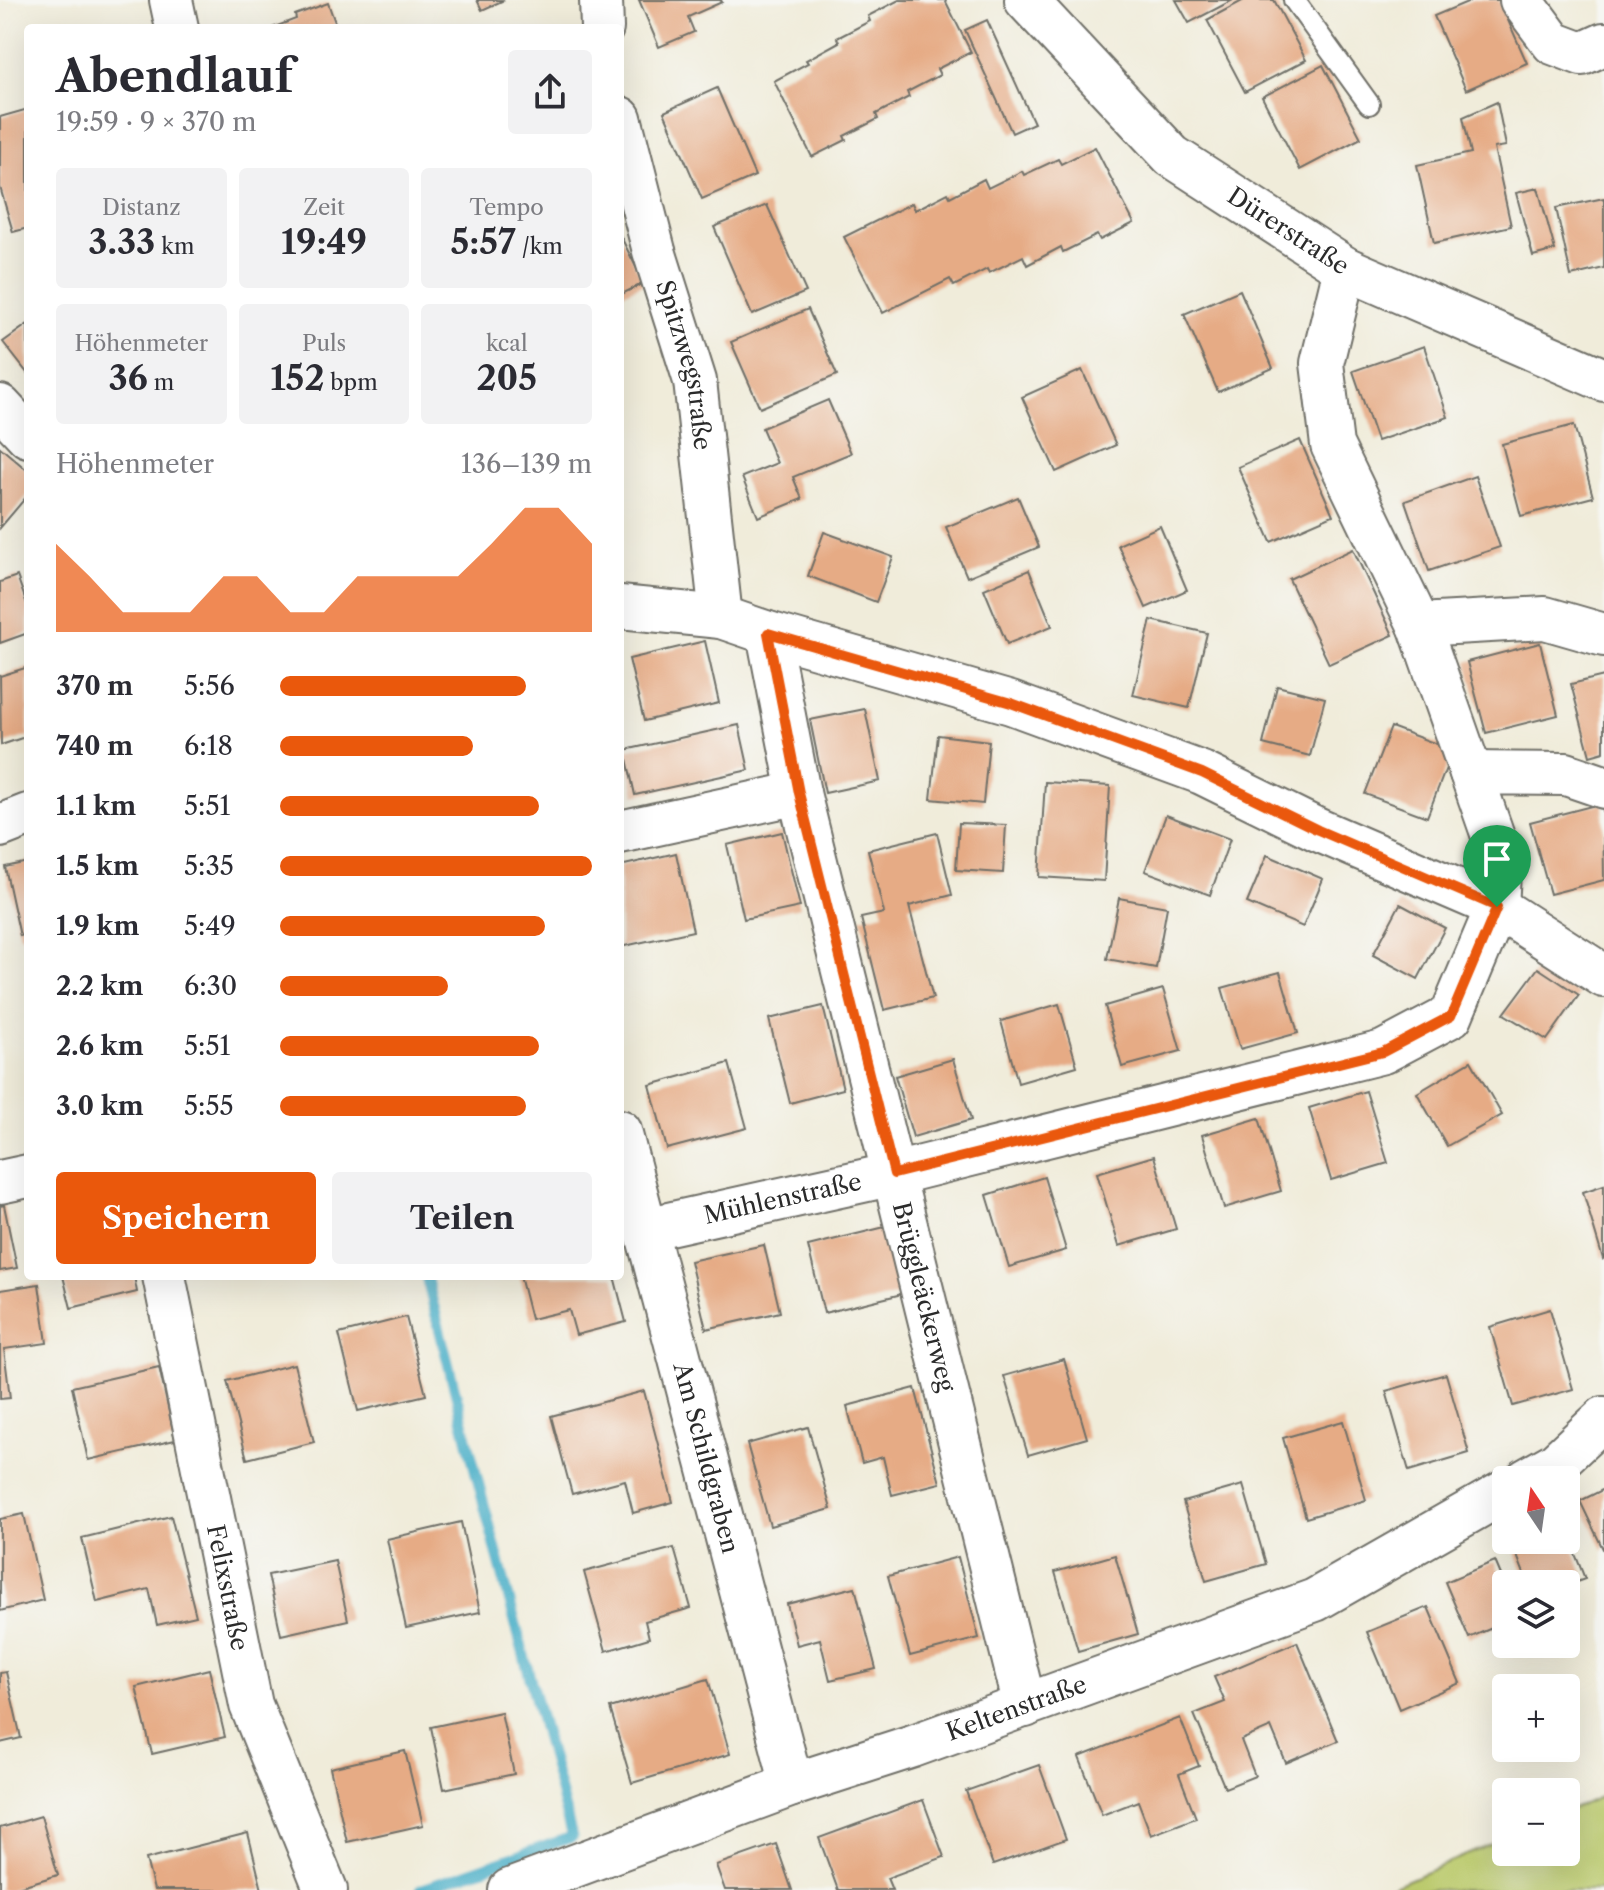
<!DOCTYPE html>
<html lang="de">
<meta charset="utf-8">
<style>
:root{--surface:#fff;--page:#f2f2f3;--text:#2b2b33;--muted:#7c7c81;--accent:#ea580c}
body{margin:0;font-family:"Libre Caslon Text",serif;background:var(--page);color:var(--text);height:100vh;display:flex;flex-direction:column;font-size:30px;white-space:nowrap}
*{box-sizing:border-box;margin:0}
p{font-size:26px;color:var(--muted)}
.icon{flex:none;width:44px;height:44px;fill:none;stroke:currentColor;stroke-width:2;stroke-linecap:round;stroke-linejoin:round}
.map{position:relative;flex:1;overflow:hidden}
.panel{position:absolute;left:24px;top:24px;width:600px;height:1256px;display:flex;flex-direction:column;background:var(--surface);border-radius:8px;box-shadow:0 8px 32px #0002}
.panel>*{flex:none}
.needle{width:52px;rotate:347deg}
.buttons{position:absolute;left:1492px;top:1466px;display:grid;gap:16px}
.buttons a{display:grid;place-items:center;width:88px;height:88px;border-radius:8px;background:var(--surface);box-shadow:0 8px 32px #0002;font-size:40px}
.pin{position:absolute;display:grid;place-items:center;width:68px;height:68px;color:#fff;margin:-82px -34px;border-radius:50% 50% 50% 0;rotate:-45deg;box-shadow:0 0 8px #0007}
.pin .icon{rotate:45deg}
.round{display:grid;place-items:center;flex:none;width:84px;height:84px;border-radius:8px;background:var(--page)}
.summary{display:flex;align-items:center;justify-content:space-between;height:136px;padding:0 32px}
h1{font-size:44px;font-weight:800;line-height:60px}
.metrics{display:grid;grid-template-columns:repeat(3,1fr);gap:12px;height:136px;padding:8px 32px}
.metrics div{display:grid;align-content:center;border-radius:8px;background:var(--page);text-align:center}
.metrics b{font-size:34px;font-weight:800}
.metrics small{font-size:22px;font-weight:400}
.metrics p{font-size:22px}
.chart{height:224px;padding:16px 32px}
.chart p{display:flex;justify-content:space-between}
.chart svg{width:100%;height:144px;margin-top:8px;fill:var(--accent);opacity:.7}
.cta{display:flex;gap:16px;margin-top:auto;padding:16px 32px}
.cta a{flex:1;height:92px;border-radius:8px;background:var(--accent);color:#fff;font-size:32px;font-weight:800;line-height:92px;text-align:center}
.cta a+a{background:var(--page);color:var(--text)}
ul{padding:0 32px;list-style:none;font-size:26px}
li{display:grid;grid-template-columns:128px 96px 1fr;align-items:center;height:60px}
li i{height:20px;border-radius:10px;background:var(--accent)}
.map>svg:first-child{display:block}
.green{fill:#bbca6d;stroke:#737a4c;stroke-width:2}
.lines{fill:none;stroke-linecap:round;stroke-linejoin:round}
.stream{stroke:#49afc8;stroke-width:11}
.building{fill:#e6ab85}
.lane-casing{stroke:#706f68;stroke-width:24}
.street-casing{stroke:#706f68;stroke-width:46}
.lane{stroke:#fff;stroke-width:20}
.street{stroke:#fff;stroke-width:42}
.route-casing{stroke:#fff;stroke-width:16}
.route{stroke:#ea580c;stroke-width:10}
.labels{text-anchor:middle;stroke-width:6;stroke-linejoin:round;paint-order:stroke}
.street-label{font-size:24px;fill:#2b2b2b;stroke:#f6f6f2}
</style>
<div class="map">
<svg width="1604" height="1890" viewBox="0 0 1604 1890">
<rect width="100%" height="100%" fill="#f6f6f2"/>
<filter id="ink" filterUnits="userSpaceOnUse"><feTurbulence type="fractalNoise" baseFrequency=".0125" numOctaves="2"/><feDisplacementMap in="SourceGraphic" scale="16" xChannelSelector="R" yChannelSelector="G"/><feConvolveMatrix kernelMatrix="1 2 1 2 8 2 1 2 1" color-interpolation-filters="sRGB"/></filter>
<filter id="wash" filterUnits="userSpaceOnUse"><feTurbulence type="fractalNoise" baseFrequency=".006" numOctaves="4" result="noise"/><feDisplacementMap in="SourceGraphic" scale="32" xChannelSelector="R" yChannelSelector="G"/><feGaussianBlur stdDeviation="1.8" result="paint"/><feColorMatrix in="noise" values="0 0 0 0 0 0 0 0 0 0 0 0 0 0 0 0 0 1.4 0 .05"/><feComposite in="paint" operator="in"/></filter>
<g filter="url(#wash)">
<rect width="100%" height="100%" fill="#f0ecda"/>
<polygon class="green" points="1604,1795 1604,1890 1385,1890 1506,1838 1506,1852 1566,1852 1566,1812"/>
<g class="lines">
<polyline class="stream" points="420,1890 572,1837 481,1493 426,1276"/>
</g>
<g id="blocks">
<g class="building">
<polygon points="477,0 504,0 482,10"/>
<polygon points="639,0 721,0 722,2 688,17 694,32 659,47"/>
<polygon points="899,0 945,0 971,52 937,69 940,75 907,92 909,97 876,114 878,119 844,136 846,140 812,157 774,81 808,63 806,60 839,42 837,38 870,21 868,16"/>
<polygon points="1176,0 1233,0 1189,23"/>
<polygon points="1244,0 1274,0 1306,60 1245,92 1207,20"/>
<polygon points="1472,0 1499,0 1527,63 1466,90 1434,16"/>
<polygon points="328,3 337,28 272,28 296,19 295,15"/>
<polygon points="987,20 1034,123 1012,133 965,30"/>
<polygon points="1323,65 1361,138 1300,170 1262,97"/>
<polygon points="717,88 755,176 702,199 664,112"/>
<polygon points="1497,102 1506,146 1494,148 1511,226 1434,243 1417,165 1471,153 1463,117"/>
<polygon points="28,109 28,228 13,232 0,187 0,117"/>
<polygon points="1095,147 1134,223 1100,240 1097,235 1063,252 1061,247 1027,265 1023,256 989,273 987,269 954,286 950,279 883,313 844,237 912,203 915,210 948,193 950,197 984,179 988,188 1022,171 1024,175 1058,159 1061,164"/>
<polygon points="1538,188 1555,250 1533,256 1516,193"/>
<polygon points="1604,198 1604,268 1571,276 1556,208"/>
<polygon points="767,205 806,292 752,315 714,227"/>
<polygon points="620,235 644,283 620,295"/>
<polygon points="1240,290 1273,368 1218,392 1184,314"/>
<polygon points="808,309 837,375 760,408 731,342"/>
<polygon points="28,324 28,374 3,342"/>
<polygon points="1424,346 1448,417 1377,441 1353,371"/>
<polygon points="1082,370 1116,445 1056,472 1022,397"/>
<polygon points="828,400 851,453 793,477 802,499 758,517 742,477 777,463 762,428"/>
<polygon points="1574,425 1593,497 1521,516 1502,444"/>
<polygon points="1300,440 1333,515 1271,542 1238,467"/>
<polygon points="0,447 28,471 28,495 0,528"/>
<polygon points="1475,476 1500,547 1429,571 1405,501"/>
<polygon points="1018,497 1039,547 967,577 946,527"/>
<polygon points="1160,526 1187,590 1146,608 1118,545"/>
<polygon points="824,532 893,557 876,602 808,576"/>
<polygon points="1353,549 1393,635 1329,664 1289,579"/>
<polygon points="1029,570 1052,626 1007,644 984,589"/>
<polygon points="17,576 28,607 28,633 0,643 0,582"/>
<polygon points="1151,620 1207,633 1189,708 1133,695"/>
<polygon points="705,641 719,703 644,721 629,659"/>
<polygon points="1540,643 1558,715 1486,733 1467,662"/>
<polygon points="28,667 28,736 1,745 0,676"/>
<polygon points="1604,676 1604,752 1590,756 1571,684"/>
<polygon points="1277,686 1325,698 1310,756 1263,744"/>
<polygon points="865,709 880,781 825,793 810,720"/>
<polygon points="739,725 749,770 635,795 625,750"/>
<polygon points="1391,727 1453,750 1427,817 1365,794"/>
<polygon points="938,735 989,741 983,804 931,799"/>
<polygon points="1045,782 1110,786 1104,881 1039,877"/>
<polygon points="1603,803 1604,880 1550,894 1530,822"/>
<polygon points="1166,815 1230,839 1210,895 1145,871"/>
<polygon points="959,823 1006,825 1003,873 956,870"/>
<polygon points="782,832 800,907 744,919 727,845"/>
<polygon points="937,833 952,895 909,906 933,998 884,1010 861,918 884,913 868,850"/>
<polygon points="676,853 693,931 620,947 620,866"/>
<polygon points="1267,855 1323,879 1303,927 1247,903"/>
<polygon points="28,862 28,934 20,936 5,867"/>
<polygon points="1119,898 1167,907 1156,968 1107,959"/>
<polygon points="1400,904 1445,928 1418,979 1373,955"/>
<polygon points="1538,968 1579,995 1547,1040 1504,1014"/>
<polygon points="1280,972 1298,1033 1240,1049 1222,988"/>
<polygon points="1163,989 1181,1051 1122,1067 1105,1006"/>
<polygon points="1059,1004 1077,1066 1018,1083 1001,1021"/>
<polygon points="823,1006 843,1089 790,1103 769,1019"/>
<polygon points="953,1059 971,1120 913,1137 895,1076"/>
<polygon points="1471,1061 1502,1115 1447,1146 1417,1093"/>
<polygon points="729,1063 747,1128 667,1149 650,1085"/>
<polygon points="1366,1091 1388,1163 1331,1180 1309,1108"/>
<polygon points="1259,1118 1281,1191 1224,1208 1202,1135"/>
<polygon points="1154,1156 1176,1229 1119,1246 1097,1173"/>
<polygon points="1044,1177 1066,1250 1009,1267 987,1195"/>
<polygon points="1604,1185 1604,1258 1603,1259 1583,1192"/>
<polygon points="4,1205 17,1268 0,1271 0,1206"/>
<polygon points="885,1227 902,1294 824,1313 808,1246"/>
<polygon points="764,1245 780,1312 706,1329 690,1261"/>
<polygon points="63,1276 134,1276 137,1292 71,1308"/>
<polygon points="520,1276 614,1276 626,1322 576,1335 569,1310 531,1319"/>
<polygon points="39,1284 47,1343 4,1349 10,1398 0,1399 0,1290"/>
<polygon points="1550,1309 1573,1389 1513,1406 1490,1327"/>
<polygon points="406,1317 426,1395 358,1411 339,1334"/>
<polygon points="1064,1359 1087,1438 1028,1455 1004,1376"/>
<polygon points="294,1364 314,1442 247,1459 227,1381"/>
<polygon points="159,1367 175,1440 88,1460 72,1387"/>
<polygon points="1446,1374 1469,1453 1409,1471 1386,1391"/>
<polygon points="915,1388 940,1483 892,1495 883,1457 862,1463 847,1406"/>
<polygon points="644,1391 673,1502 633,1513 625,1480 572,1494 551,1416"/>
<polygon points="1343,1421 1366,1500 1306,1518 1283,1438"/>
<polygon points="808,1427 831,1509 770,1526 747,1444"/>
<polygon points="1243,1485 1266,1564 1206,1581 1183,1502"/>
<polygon points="1604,1489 1604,1551 1580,1501"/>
<polygon points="24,1514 43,1600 0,1611 0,1519"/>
<polygon points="171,1516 196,1616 157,1625 149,1589 97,1602 82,1538"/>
<polygon points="461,1522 480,1612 406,1628 387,1539"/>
<polygon points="1566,1531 1585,1579 1566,1586 1566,1584 1528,1584 1513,1545 1525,1540 1566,1540"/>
<polygon points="674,1548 691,1608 645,1621 649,1638 606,1651 584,1572"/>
<polygon points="1115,1555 1138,1634 1078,1651 1055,1572"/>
<polygon points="958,1557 979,1638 910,1656 888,1576"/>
<polygon points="335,1561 348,1620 281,1635 268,1575"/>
<polygon points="1495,1561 1506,1587 1506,1622 1469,1638 1445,1582"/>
<polygon points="855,1587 876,1669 830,1680 820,1639 797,1645 787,1604"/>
<polygon points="1428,1607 1460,1683 1399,1709 1367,1632"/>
<polygon points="1297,1642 1338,1741 1286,1763 1271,1727 1241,1740 1255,1776 1225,1788 1194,1714 1225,1702 1214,1677"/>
<polygon points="209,1669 225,1737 152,1754 136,1687"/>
<polygon points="6,1672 21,1738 0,1743 0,1673"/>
<polygon points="708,1679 730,1754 632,1783 610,1708"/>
<polygon points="501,1712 514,1774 444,1789 431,1727"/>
<polygon points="1180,1718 1199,1766 1179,1774 1196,1818 1151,1835 1138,1801 1102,1815 1079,1757"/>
<polygon points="405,1751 423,1825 347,1842 330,1768"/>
<polygon points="1039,1765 1066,1839 993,1865 966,1791"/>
<polygon points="923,1800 944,1857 887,1878 892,1890 838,1890 819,1838"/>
<polygon points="41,1816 58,1875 8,1890 0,1890 0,1828"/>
<polygon points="248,1833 262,1890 154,1890 146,1859"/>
<polygon points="776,1844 792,1890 725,1890 716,1865"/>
</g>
</g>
</g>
<g filter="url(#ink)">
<use href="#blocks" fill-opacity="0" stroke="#706f68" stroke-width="2"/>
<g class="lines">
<g class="lane-casing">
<polyline id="lane" points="1294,0 1369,104"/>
</g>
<g class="street-casing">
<g id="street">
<polyline points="171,0 177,28"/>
<polyline points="601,0 602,28"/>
<path id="s1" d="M1026,0L1172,156L1345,268L1604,380"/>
<polyline points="1521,0 1553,43 1582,54 1604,44"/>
<path id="s2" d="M620,118L654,251L695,381L721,617"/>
<polyline points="1345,268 1322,363 1332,445 1419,625 1545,618 1604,635"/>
<polyline points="0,406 28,436"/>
<polyline points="620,607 721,617 768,633 1011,703 1202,773 1318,830 1497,907 1604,976"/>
<polyline points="1419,625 1471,773"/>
<path id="s3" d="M768,633L799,793L1025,1706"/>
<polyline points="0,826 28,815"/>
<polyline points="620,832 799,793"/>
<path id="s4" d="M620,1131L792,1785"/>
<polyline points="0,1182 28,1176"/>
<path id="s5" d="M646,1229L894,1174L1383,1052L1451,1016L1497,907L1500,856L1471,773L1566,774L1604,787"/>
<path id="s6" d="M164,1276L251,1705L326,1890"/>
<polyline points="1526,1480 1556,1463 1604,1418"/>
<path id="s7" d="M510,1890L792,1785L913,1746L1315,1600L1506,1491"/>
</g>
</g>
<use href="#lane" class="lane"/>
<use href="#street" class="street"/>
</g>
</g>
<g class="lines" filter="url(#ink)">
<g class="route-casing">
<polygon id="route" points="768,633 1011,703 1202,773 1318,830 1497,907 1451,1016 1383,1052 894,1174 799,793"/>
</g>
<use href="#route" class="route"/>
</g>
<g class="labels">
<g class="street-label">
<text dy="8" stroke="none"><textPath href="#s1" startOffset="352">Dürerstraße</textPath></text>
<text dy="8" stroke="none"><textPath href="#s2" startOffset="256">Spitzwegstraße</textPath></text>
<text dy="8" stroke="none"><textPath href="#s5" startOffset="140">Mühlenstraße</textPath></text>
<text dy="8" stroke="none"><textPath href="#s3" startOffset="682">Brüggleäckerweg</textPath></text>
<text dy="8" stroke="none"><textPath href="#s4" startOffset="338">Am Schildgraben</textPath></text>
<text dy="8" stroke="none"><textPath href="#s6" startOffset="318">Felixstraße</textPath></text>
<text dy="8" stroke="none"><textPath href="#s7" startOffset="538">Keltenstraße</textPath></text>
</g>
</g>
</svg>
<div class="buttons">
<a><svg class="needle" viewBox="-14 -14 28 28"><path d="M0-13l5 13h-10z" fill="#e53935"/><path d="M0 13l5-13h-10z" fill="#7c7c81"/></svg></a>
<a><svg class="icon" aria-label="layers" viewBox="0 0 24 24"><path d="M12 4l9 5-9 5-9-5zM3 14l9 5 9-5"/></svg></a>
<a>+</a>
<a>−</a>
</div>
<div class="pin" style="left:1497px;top:907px;background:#1e9e55"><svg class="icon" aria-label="arrive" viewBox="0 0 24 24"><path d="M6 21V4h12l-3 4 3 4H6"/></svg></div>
<section class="panel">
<div class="summary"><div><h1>Abendlauf</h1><p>19:59 · 9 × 370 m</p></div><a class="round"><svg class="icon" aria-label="share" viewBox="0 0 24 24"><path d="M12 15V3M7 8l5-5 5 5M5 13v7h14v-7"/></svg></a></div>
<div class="metrics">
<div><p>Distanz</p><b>3.33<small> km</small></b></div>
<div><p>Zeit</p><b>19:49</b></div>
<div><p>Tempo</p><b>5:57<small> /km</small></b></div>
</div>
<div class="metrics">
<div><p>Höhenmeter</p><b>36<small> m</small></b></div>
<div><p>Puls</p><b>152<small> bpm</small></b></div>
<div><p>kcal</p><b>205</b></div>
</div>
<div class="chart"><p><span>Höhenmeter</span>136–139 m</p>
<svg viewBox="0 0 160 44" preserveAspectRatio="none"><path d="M0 44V17L10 27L20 38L30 38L40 38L50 27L60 27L70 38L80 38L90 27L100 27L110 27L120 27L130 17L140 6L150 6L160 17V44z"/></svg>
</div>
<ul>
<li><b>370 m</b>5:56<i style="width:79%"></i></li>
<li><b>740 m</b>6:18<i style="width:62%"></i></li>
<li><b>1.1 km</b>5:51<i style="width:83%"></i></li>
<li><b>1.5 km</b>5:35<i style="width:100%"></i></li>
<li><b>1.9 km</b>5:49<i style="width:85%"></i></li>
<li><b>2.2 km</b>6:30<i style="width:54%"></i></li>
<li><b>2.6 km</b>5:51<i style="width:83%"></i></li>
<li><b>3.0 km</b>5:55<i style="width:79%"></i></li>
</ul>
<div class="cta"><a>Speichern</a><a>Teilen</a></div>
</section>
</div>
